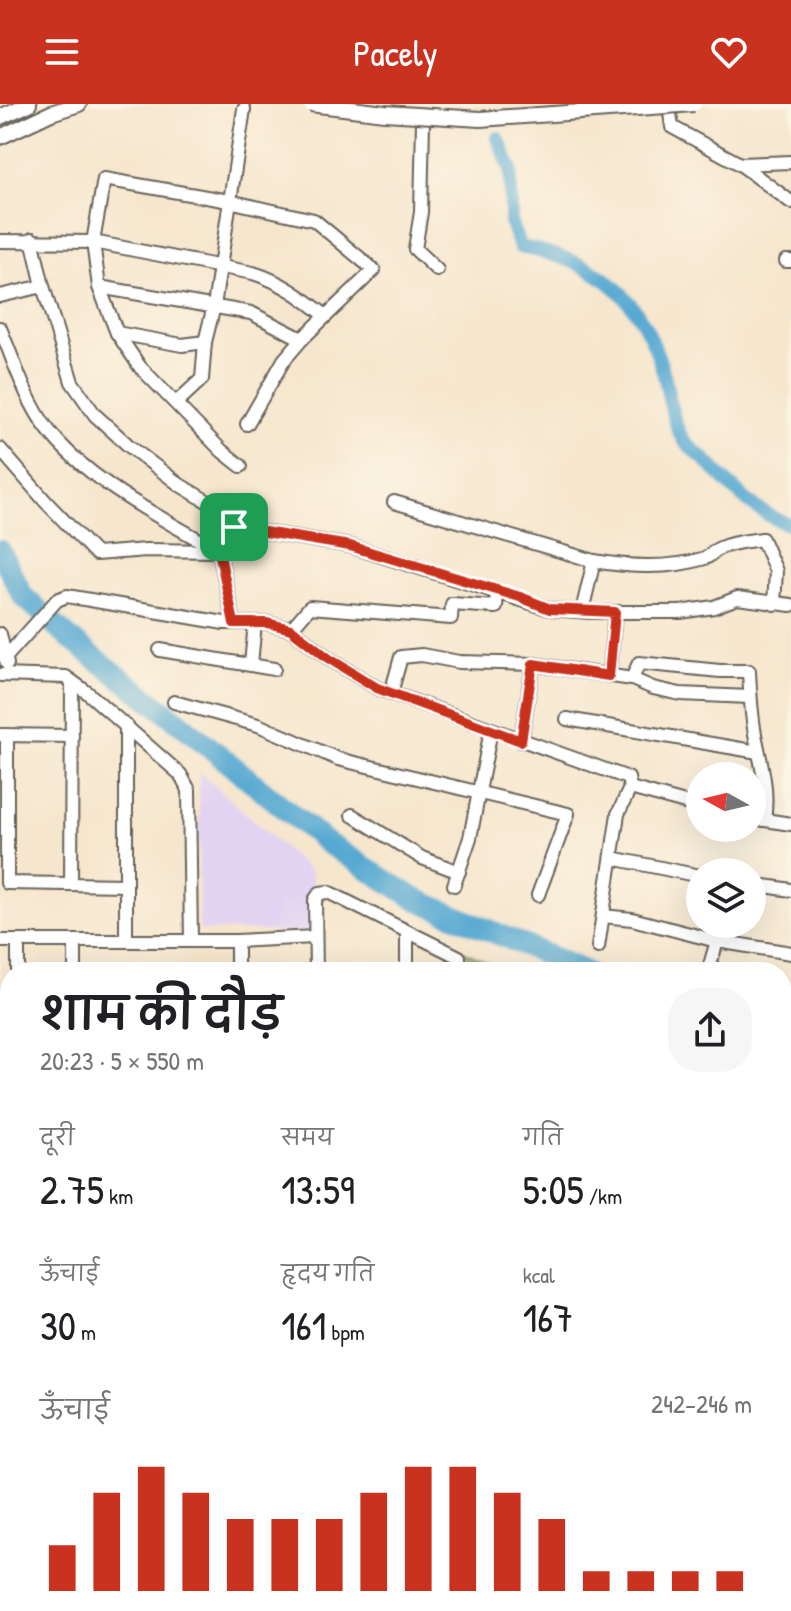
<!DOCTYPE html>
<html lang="hi">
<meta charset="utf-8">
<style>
:root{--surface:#fff;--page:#f6f6f6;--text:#202124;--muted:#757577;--accent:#c8321e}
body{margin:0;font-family:"Patrick Hand","Playpen Sans Deva",sans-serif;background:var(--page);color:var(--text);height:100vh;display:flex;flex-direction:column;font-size:30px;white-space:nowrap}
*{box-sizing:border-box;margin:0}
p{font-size:26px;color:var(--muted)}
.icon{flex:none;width:44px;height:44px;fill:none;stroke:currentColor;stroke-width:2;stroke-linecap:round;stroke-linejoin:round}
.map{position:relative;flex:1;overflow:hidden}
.panel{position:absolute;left:0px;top:858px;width:792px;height:650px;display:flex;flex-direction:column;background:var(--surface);border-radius:32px 32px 0 0;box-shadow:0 8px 32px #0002}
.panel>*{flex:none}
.needle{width:52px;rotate:278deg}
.controls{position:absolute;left:686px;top:658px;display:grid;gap:16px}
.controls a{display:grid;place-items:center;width:80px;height:80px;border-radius:50%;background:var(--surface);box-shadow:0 8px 32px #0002;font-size:40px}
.pin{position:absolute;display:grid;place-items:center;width:68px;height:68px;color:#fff;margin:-34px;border-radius:16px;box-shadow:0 4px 12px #0006}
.round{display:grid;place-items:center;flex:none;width:84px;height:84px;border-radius:32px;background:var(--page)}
.head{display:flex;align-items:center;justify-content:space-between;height:136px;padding:0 40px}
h1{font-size:44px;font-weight:600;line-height:60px}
.metrics{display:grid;grid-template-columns:repeat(3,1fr);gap:12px;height:136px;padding:8px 40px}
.metrics div{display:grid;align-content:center}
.metrics b{font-size:40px;font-weight:600}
.metrics small{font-size:22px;font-weight:400}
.metrics p{font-size:22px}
.chart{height:224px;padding:16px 40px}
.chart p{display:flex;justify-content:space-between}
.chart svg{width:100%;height:144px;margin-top:8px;stroke:var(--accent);stroke-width:6}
header{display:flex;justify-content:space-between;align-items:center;height:104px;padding:0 40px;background:var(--accent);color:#fff;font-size:36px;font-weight:600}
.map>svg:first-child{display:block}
.built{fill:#e3d3f2}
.green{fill:#acd079;stroke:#64764a;stroke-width:2}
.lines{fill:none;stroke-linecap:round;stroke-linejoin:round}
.canal{stroke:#57a9d2;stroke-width:14}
.river{stroke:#57a9d2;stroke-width:22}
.minor-casing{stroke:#68635a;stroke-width:16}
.tertiary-casing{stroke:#68635a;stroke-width:18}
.minor{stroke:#fff;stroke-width:12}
.tertiary{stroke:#fff;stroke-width:14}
.tertiary-bridge-casing{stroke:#68635a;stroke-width:18;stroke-linecap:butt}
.tertiary-bridge{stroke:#fff;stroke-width:14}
.route-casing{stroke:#fff;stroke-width:16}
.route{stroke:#c8321e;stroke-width:10}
</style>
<header><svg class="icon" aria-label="menu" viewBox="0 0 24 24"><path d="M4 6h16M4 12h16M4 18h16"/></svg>Pacely<svg class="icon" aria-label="heart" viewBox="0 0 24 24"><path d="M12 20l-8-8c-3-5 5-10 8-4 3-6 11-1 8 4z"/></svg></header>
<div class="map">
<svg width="791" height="1507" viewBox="0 0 791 1507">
<rect width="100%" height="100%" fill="#fcf5e5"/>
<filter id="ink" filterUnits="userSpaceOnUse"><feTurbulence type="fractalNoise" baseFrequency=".0125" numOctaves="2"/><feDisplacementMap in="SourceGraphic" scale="16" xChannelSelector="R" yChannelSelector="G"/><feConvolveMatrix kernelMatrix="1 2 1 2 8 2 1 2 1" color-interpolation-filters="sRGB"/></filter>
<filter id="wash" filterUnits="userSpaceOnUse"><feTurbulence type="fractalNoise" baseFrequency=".006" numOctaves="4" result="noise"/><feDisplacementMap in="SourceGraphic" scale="32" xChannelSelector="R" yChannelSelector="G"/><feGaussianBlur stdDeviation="1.8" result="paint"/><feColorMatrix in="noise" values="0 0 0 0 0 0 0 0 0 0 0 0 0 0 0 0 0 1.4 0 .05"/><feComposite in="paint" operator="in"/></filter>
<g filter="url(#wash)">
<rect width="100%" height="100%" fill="#f6e6cd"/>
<polygon class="built" points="199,667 312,769 313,828 199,826"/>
<polygon class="green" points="467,849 509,868 467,868"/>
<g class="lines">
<path class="canal" d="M498,34L511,65V120L520,143C601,157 642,192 664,271C669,291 672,318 683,335C688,343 698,349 705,356C732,383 754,409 791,421"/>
<g class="river">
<polyline points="0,447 23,492 69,534 180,619 327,739 414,794 586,868"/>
<polyline points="782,982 791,990"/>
</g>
</g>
</g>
<g filter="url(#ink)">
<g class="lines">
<g class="minor-casing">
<g id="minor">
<polyline points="670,9 672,23 740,60 791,98"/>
<polyline points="423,18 421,108 415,145 437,166"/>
<polyline points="740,60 791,58"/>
<polyline points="32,135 43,182 72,278 95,311 129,342 180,381 230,411 234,423"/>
<path d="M0,137L93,138L253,169C282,178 302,193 326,212"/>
<polyline points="786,157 791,157"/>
<polyline points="99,183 251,209 302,235"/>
<polyline points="0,192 43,182"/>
<path d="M0,224C14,257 25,294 46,323C85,376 163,415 219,447"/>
<polyline points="117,229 182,241 205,238"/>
<polyline points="176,299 202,275 205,238 214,202 244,5"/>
<polyline points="0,345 46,398 96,450 146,446 218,447"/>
<polyline points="241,362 222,347 140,263 117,229 99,183 93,138 104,75 229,97 314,116 374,166 302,235 284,256 247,320"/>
<path d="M394,398L594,457C629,463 671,465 705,454C711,452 714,446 720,444C733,438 748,437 762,435L776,467L774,500"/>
<polyline points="582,507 594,457"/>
<polyline points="234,519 219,447 234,423 350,442 550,505 589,508 680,508 714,503 737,494 791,501"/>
<polyline points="291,525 310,503 451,514 452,500 496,503 497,487"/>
<polyline points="0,530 7,560"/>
<polyline points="160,546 274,565"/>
<polyline points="5,554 57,496 67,492 224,519 267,519 291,525 328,554 377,584 628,674 630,684 700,703"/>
<polyline points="251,560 255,519"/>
<polyline points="0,571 66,573 88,589 180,670 189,686 191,837"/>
<polyline points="609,572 615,508"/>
<path d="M632,575L639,559L720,567H749C750,588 751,609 755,630C761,660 769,686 764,716"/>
<polyline points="391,589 401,553 422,551 459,558 533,560 632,575 653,584 680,590 750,593"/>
<polyline points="174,598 258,621 338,655 568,710 538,791"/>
<polyline points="567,615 758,648"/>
<polyline points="0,631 72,632"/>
<polyline points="7,631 7,779 126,781"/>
<polyline points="521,637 533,560"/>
<polyline points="352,711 422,754 459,768"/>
<polyline points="752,714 791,720"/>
<polyline points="612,754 700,772"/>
<polyline points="71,780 72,578"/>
<polyline points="752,780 791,786"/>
<polyline points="454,781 470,734 491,626"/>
<polyline points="603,812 632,815 717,837 791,849"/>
<polyline points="0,837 237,837 315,833"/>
<polyline points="18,837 18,868"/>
<polyline points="75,837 75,868"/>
<polyline points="126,837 126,622"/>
<polyline points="237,837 237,868"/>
<polyline points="598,843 618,710 630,684"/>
<polyline points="316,868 315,796 320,789 328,788 459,853 459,868"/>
<polyline points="407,868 407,829"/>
<polyline points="708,868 717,837"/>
<polyline points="0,896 10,896"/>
<polyline points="0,1037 10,1037"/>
<polyline points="0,1089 10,1089"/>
<polyline points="0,1146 10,1146"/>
<polyline points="782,1153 791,1153"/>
<polyline points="0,1203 10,1203"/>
<polyline points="782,1212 791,1212"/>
<polyline points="0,1258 10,1258"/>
<polyline points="782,1461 791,1461"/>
<polyline points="0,1468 10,1468"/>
<polyline points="193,1498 193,1507"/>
<polyline points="314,1498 314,1507"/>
<polyline points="522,1498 522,1507"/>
<polyline points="700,1507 700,1498"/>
<polyline points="759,1507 759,1498"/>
</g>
</g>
<g class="tertiary-casing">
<g id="tertiary">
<polyline points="0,13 29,0"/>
<polyline points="0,33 51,9 79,0"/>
</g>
</g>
<use href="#minor" class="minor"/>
<use href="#tertiary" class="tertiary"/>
<g class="tertiary-bridge-casing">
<polyline id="tertiary-bridge" points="310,0 385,9 480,15 694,0"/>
</g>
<use href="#tertiary-bridge" class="tertiary-bridge"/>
</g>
</g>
<g class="lines" filter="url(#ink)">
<g class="route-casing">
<polygon id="route" points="234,423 350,442 520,493 550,505 615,508 609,572 533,560 521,637 377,584 328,554 291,525 267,519 234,519 219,447"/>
</g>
<use href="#route" class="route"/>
</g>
</svg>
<div class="controls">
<a><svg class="needle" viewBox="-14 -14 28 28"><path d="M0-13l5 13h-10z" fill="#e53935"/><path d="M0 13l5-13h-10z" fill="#757577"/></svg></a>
<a><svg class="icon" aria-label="layers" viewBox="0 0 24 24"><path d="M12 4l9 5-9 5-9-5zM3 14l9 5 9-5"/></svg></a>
</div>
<div class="pin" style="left:234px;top:423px;background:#1e9e55"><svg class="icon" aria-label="arrive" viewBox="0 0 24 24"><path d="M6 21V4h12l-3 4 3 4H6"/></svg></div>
<section class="panel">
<div class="head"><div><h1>शाम की दौड़</h1><p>20:23 · 5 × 550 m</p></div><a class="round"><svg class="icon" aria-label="share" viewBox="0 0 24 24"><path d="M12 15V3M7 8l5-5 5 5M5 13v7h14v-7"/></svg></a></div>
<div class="metrics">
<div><p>दूरी</p><b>2.75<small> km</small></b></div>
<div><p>समय</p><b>13:59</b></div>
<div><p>गति</p><b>5:05<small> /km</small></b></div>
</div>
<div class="metrics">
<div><p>ऊँचाई</p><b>30<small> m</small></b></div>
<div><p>हृदय गति</p><b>161<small> bpm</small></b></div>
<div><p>kcal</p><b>167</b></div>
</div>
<div class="chart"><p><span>ऊँचाई</span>242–246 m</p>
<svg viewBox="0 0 160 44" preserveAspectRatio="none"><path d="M5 44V30M15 44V14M25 44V6M35 44V14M45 44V22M55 44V22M65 44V22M75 44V14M85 44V6M95 44V6M105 44V14M115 44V22M125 44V38M135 44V38M145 44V38M155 44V38"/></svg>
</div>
</section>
</div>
